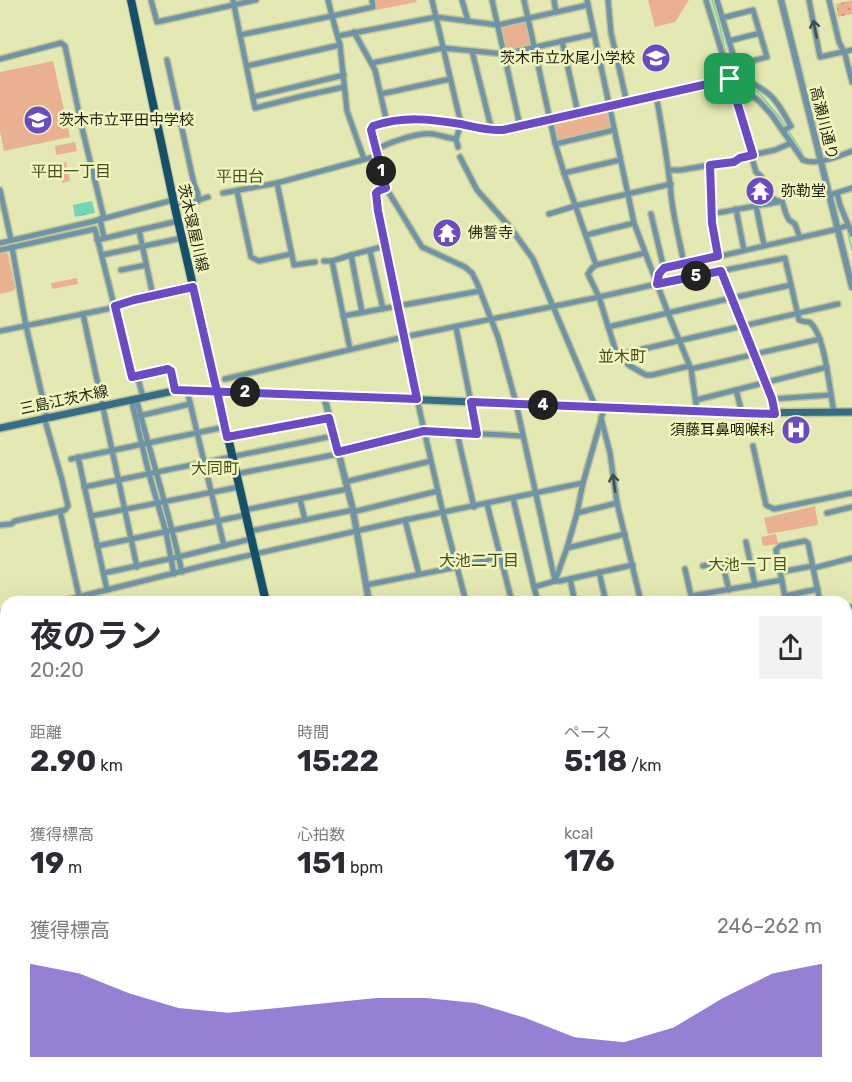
<!DOCTYPE html>
<html lang="ja">
<meta charset="utf-8">
<style>
:root{--surface:#fff;--page:#f2f2f3;--text:#2b2b33;--muted:#7c7c81;--accent:#6c4ac3}
body{margin:0;font-family:Rubik,"Noto Sans JP",sans-serif;background:var(--page);color:var(--text);height:100vh;display:flex;flex-direction:column;font-size:22px;white-space:nowrap}
*{box-sizing:border-box;margin:0}
p{font-size:20px;color:var(--muted)}
.icon{flex:none;width:33px;height:33px;fill:none;stroke:currentColor;stroke-width:2;stroke-linecap:round;stroke-linejoin:round}
.map{position:relative;flex:1;overflow:hidden}
.drawer{position:absolute;left:0px;top:596px;width:852px;height:488px;display:flex;flex-direction:column;background:var(--surface);border-radius:18px 18px 0 0;box-shadow:0 6px 24px #0002}
.drawer>*{flex:none}
.pin{position:absolute;display:grid;place-items:center;width:51px;height:51px;color:#fff;margin:-26px;border-radius:12px;box-shadow:0 3px 9px #0006}
.km{position:absolute;width:30px;height:30px;margin:-15px;border-radius:50%;background:#222;color:#fff;font-size:16px;line-height:30px;text-align:center}
.round{display:grid;place-items:center;flex:none;width:63px;height:63px;border-radius:0px;background:var(--page)}
.summary{display:flex;align-items:center;justify-content:space-between;height:102px;padding:0 30px}
h1{font-size:33px;font-weight:700;line-height:45px}
.metrics{display:grid;grid-template-columns:repeat(3,1fr);gap:9px;height:102px;padding:6px 30px}
.metrics div{display:grid;align-content:center}
.metrics b{font-size:30px;font-weight:700}
.metrics small{font-size:16px;font-weight:400}
.metrics p{font-size:16px}
.chart{height:168px;padding:12px 30px}
.chart p{display:flex;justify-content:space-between}
.chart svg{width:100%;height:108px;margin-top:6px;fill:var(--accent);opacity:.7}
.map>svg:first-child{display:block}
.grass{fill:url(#grass-dots)}
.park{fill:#eab190}
.water{fill:url(#water-ripples)}
.lines{fill:none;stroke-linecap:round;stroke-linejoin:round}
.stream{stroke:#6fd6b7;stroke-width:1.5}
.minor-casing{stroke:#c1c595;stroke-width:8}
.tertiary-casing{stroke:#c1c595;stroke-width:9}
.secondary-casing{stroke:#c1c595;stroke-width:10}
.primary-casing{stroke:#c1c595;stroke-width:10}
.minor{stroke:#7094a7;stroke-width:5}
.tertiary{stroke:#7094a7;stroke-width:6}
.secondary{stroke:#356d88;stroke-width:7}
.primary{stroke:#145069;stroke-width:8}
.oneway{stroke:#3f4e49}
.route-casing{stroke:#fff;stroke-width:12}
.route{stroke:#6c4ac3;stroke-width:8}
.labels{text-anchor:middle;stroke-width:5;stroke-linejoin:round;paint-order:stroke}
.poi-label{font-size:15px;fill:#1f200b;stroke:#f1f6c0;text-anchor:start}
.street-label{font-size:15px;fill:#1f200b;stroke:#f1f6c0}
.neighbourhood-label{font-size:16px;fill:#4c4f1d;stroke:#f1f6c0}
</style>
<div class="map">
<svg width="852" height="1082" viewBox="0 0 852 1082">
<defs>
<pattern id="grass-dots" width="8" height="8" patternUnits="userSpaceOnUse" patternTransform="scale(1.5)"><rect width="8" height="8" fill="#eab190"/><path d="M2 2h.1M6 6h.1" fill="none" stroke="#c8987b" stroke-width="1.8" stroke-linecap="round"/></pattern>
<pattern id="water-ripples" width="26" height="14" patternUnits="userSpaceOnUse" patternTransform="scale(1.5)"><rect width="26" height="14" fill="#6fd6b7"/><path d="M2 4q2-2 4 0t4 0M15 11q2-2 4 0t4 0" fill="none" stroke="#60b79c"/></pattern>
</defs>
<rect width="100%" height="100%" fill="#e4e9b3"/>
<polygon class="grass" points="852,0 852,14 838,17 836,4"/>
<g class="park">
<polygon points="374,0 416,0 417,2 376,10"/>
<polygon points="648,0 689,0 675,22 655,27"/>
<polygon points="526,22 532,47 505,53 499,29"/>
<polygon points="53,61 70,137 4,151 0,131 0,72"/>
<polygon points="605,111 607,112 611,128 609,130 559,141 556,139 553,124 554,122"/>
<polygon points="75,142 77,151 56,155 55,146"/>
<polygon points="66,162 70,181 62,183 58,164"/>
<polygon points="5,253 8,254 15,288 13,291 0,294 0,254"/>
<polygon points="77,278 78,284 52,289 51,283"/>
<polygon points="815,506 818,525 768,534 764,518"/>
<polygon points="776,534 778,544 763,546 761,537"/>
<polygon points="513,1077 563,1077 564,1082 514,1082"/>
</g>
<g class="water">
<polygon points="92,201 95,213 75,217 73,205"/>
<polygon points="0,800 6,811 6,896 0,878"/>
<polygon points="46,1077 75,1077 77,1082 47,1082"/>
</g>
<g class="lines">
<g class="stream">
<polyline points="712,0 720,27 726,55 737,77 761,95 780,118 785,126"/>
<polyline points="788,130 802,152"/>
<polyline points="848,234 852,250"/>
</g>
<g class="minor-casing">
<g id="minor">
<polyline points="151,0 157,22 256,0"/>
<polyline points="233,0 240,35"/>
<polyline points="328,0 332,16 373,7 372,0"/>
<polyline points="432,0 461,124 456,139 458,147"/>
<polyline points="462,0 468,21"/>
<polyline points="492,0 520,126"/>
<polyline points="524,0 555,143 564,173 596,265 592,268 588,274 599,297 617,355 630,366 646,375 652,375 689,366"/>
<polyline points="554,0 556,12"/>
<polyline points="587,0 634,223 668,313 691,369 697,411"/>
<polyline points="608,0 611,33 627,103"/>
<path d="M706,0L730,79L759,101L771,114L803,160C815,166 840,156 852,151"/>
<path d="M717,0L737,68C744,82 761,86 771,96C780,105 785,116 791,126L783,131"/>
<polyline points="809,0 820,57 852,50"/>
<polyline points="829,0 839,42 845,54 852,82"/>
<polyline points="722,18 753,10 767,57 736,65"/>
<polyline points="354,32 375,70 387,123"/>
<polyline points="338,36 436,17 498,25 588,5"/>
<polyline points="562,41 578,113"/>
<polyline points="729,41 760,33"/>
<polyline points="472,51 492,131"/>
<polyline points="0,59 61,43 65,46 82,128 104,218"/>
<polyline points="167,60 194,184 198,194 198,201"/>
<polyline points="372,63 443,48 504,54 594,34"/>
<polyline points="247,66 340,45"/>
<polyline points="344,87 303,96 255,108 240,35 332,16 340,45 347,111 364,159"/>
<polyline points="381,94 450,79"/>
<path d="M656,95C662,128 668,161 671,194C673,217 680,241 684,264"/>
<polyline points="253,97 344,75"/>
<polyline points="555,144 614,130"/>
<path d="M376,150C387,143 418,132 432,134C440,135 448,138 456,139"/>
<polyline points="751,155 756,172 761,176 765,194 777,201 782,201 786,214 789,220 795,224 800,238"/>
<polyline points="460,157 477,190 510,227 533,259 596,408"/>
<polyline points="669,170 681,170 710,165"/>
<polyline points="564,173 620,160"/>
<polyline points="277,183 294,265 315,262"/>
<polyline points="0,190 11,240"/>
<polyline points="237,191 251,257 259,261 291,254"/>
<polyline points="223,193 277,183 377,156"/>
<polyline points="837,193 840,205 852,234"/>
<polyline points="830,195 852,188"/>
<polyline points="756,206 764,245"/>
<polyline points="175,208 208,197"/>
<polyline points="736,209 744,250"/>
<polyline points="549,214 575,206 671,184"/>
<polyline points="651,214 664,269"/>
<polyline points="711,214 778,202"/>
<polyline points="100,219 104,238"/>
<polyline points="139,230 153,296"/>
<polyline points="586,235 634,223"/>
<polyline points="97,240 178,221"/>
<polyline points="0,243 91,222 173,200"/>
<polyline points="385,246 417,399 443,513 466,602"/>
<polyline points="12,247 26,326 47,417"/>
<polyline points="0,250 95,229 132,377 137,375"/>
<polyline points="370,251 383,309"/>
<polyline points="102,255 182,238"/>
<polyline points="351,255 385,246 376,193 378,191 386,188"/>
<polyline points="718,256 712,223 710,165 734,162 740,158 747,156 775,150 791,143"/>
<polyline points="324,261 332,261 351,255 362,312"/>
<polyline points="332,261 350,349"/>
<polyline points="596,265 645,253"/>
<polyline points="121,270 146,265"/>
<polyline points="721,271 772,399 775,414"/>
<polyline points="657,282 659,274 664,269 838,229 848,225"/>
<polyline points="83,314 137,567"/>
<polyline points="343,316 480,291"/>
<polyline points="456,327 477,434"/>
<polyline points="608,327 732,298 791,285"/>
<polyline points="0,331 107,309 133,300 193,287"/>
<polyline points="617,355 838,304"/>
<polyline points="691,369 820,339"/>
<path d="M225,379L404,337L599,297L657,284L785,258L799,320C801,321 807,322 809,322C825,331 830,394 834,412"/>
<polyline points="187,390 224,546"/>
<polyline points="736,390 742,413"/>
<polyline points="143,397 137,375 168,369 171,371 175,390"/>
<path d="M136,398C151,456 169,513 182,572"/>
<polyline points="131,399 149,474 166,532 174,574"/>
<polyline points="772,399 830,395"/>
<polyline points="696,400 827,367"/>
<polyline points="605,408 601,418 610,453 617,503 641,602"/>
<polyline points="139,416 190,404"/>
<polyline points="457,433 474,507"/>
<polyline points="227,437 329,418"/>
<polyline points="753,446 766,505 774,509 852,493"/>
<polyline points="338,452 424,431 523,436"/>
<polyline points="78,457 107,590"/>
<polyline points="71,459 225,427"/>
<polyline points="236,474 338,454"/>
<polyline points="345,482 431,461"/>
<polyline points="84,487 333,436"/>
<polyline points="513,498 534,587 555,581 560,581 633,565"/>
<polyline points="300,499 305,520"/>
<polyline points="487,504 512,602"/>
<polyline points="245,510 347,489"/>
<polyline points="60,511 79,596"/>
<polyline points="353,512 438,491"/>
<polyline points="577,513 617,503"/>
<polyline points="827,513 852,507"/>
<polyline points="91,516 239,487"/>
<polyline points="405,520 419,574"/>
<polyline points="0,525 11,524 15,521 65,510 68,506 62,480 44,417"/>
<polyline points="250,531 353,510"/>
<polyline points="746,542 755,585"/>
<polyline points="97,546 246,515"/>
<polyline points="567,548 625,534"/>
<polyline points="703,566 722,562 729,590"/>
<polyline points="814,568 852,558"/>
<polyline points="685,569 691,596 782,580"/>
<polyline points="599,572 606,602"/>
<polyline points="780,572 813,566"/>
<polyline points="104,573 178,557 251,539"/>
<polyline points="570,579 575,602"/>
<path d="M555,581L516,403L498,337L477,283L472,273L465,267L422,247L386,188L377,156L371,128L376,125C392,122 408,118 423,119C450,120 476,131 503,130L730,79L753,155"/>
<polyline points="555,581 567,548 577,513 583,483 601,420"/>
<polyline points="366,585 457,567 500,556"/>
<polyline points="534,587 538,602"/>
<polyline points="785,596 818,589"/>
<polyline points="58,602 211,564 405,520 583,483"/>
<polyline points="786,602 776,550 780,546 805,541 808,543 820,602"/>
<polyline points="846,608 852,607"/>
<polyline points="0,612 6,612"/>
<polyline points="846,626 852,650"/>
<polyline points="0,701 6,700"/>
<polyline points="846,715 852,714"/>
<polyline points="0,769 6,778"/>
<polyline points="846,805 852,830"/>
<polyline points="846,833 852,832"/>
<polyline points="846,931 852,929"/>
<polyline points="0,938 6,976"/>
<polyline points="846,982 852,1005"/>
<polyline points="846,1069 848,1072 852,1074"/>
<polyline points="101,1077 102,1082"/>
<polyline points="151,1077 152,1082"/>
<polyline points="229,1077 230,1082"/>
<polyline points="243,1077 244,1082"/>
<polyline points="257,1077 259,1082"/>
<polyline points="294,1077 296,1082"/>
<polyline points="385,1077 387,1082"/>
<polyline points="452,1077 454,1082"/>
<polyline points="479,1077 480,1082"/>
<polyline points="579,1077 580,1082"/>
<polyline points="607,1077 608,1082"/>
<polyline points="635,1077 636,1082"/>
<polyline points="746,1077 747,1082"/>
<polyline points="415,1081 436,1077"/>
<polyline points="112,1082 111,1078 115,1077"/>
<polyline points="158,1082 179,1077"/>
<polyline points="201,1082 202,1077"/>
</g>
</g>
<g class="tertiary-casing">
<g id="tertiary">
<polyline points="781,0 852,287"/>
<polyline points="324,396 353,510 369,602"/>
<polyline points="0,616 6,642"/>
<polyline points="846,882 852,880"/>
<polyline points="0,1068 6,1067"/>
<polyline points="21,1077 23,1082"/>
</g>
</g>
<g class="secondary-casing">
<polyline id="secondary" points="0,428 178,390 742,413 852,412"/>
</g>
<g class="primary-casing">
<polyline id="primary" points="131,0 175,208 266,602"/>
</g>
<use href="#minor" class="minor"/>
<use href="#tertiary" class="tertiary"/>
<use href="#secondary" class="secondary"/>
<use href="#primary" class="primary"/>
</g>
<defs><path id="oneway-shaft" d="M-6 0H5M1.5-3L5.5 0L1.5 3" fill="none" stroke-width="1.6" stroke-linecap="round" stroke-linejoin="round" transform="scale(1.5)"/></defs>
<g class="oneway">
<use href="#oneway-shaft" transform="translate(815 29) rotate(-101)"/>
<use href="#oneway-shaft" transform="translate(614 483) rotate(-98)"/>
</g>
<g class="lines">
<g class="route-casing">
<path id="route" d="M730,79L503,130C489,131 475,127 461,124C429,119 404,116 373,126L371,130L386,188L378,191L376,193L378,211L417,399L175,390L171,371L168,369L132,377L115,306L134,300L193,287L215,383L217,391L227,437L329,418L338,452L424,431L477,434L471,402L742,413L775,414L772,399L721,271L657,284L659,274L664,268L718,256L712,223L710,165L734,162L740,158L753,155L730,79"/>
</g>
<use href="#route" class="route"/>
</g>
<defs>
<g id="school-disc" transform="scale(1.5)"><circle r="9.5" fill="#6c4ac3" stroke="#f1f6c0"/><path d="M0-5L7-2L0 1L-7-2ZM-4 1L0 2.5L4 1V4Q0 6-4 4Z" fill="#fff"/></g>
<g id="temple-disc" transform="scale(1.5)"><circle r="9.5" fill="#6c4ac3" stroke="#f1f6c0"/><path d="M0-6L5-2H3V0L6.5 2.5H4V6H1.5V3h-3V6H-4V2.5H-6.5L-3 0V-2H-5Z" fill="#fff"/></g>
<g id="hospital-disc" transform="scale(1.5)"><circle r="9.5" fill="#6c4ac3" stroke="#f1f6c0"/><path d="M-5-5h3v3.5h4V-5h3V5h-3V1.5h-4V5h-3Z" fill="#fff"/></g>
</defs>
<g fill-rule="evenodd">
<use href="#school-disc" x="656" y="58"/>
<use href="#school-disc" x="38" y="120"/>
<use href="#temple-disc" x="760" y="191"/>
<use href="#temple-disc" x="447" y="233"/>
<use href="#hospital-disc" x="796" y="430"/>
</g>
<g class="labels">
<g class="poi-label">
<text x="635" y="63" text-anchor="end">茨木市立水尾小学校</text>
<text x="59" y="125">茨木市立平田中学校</text>
<text x="781" y="196">弥勒堂</text>
<text x="468" y="238">佛誓寺</text>
<text x="775" y="435" text-anchor="end">須藤耳鼻咽喉科</text>
</g>
<g class="street-label">
<text transform="translate(824 123) rotate(76)" y="5">高瀬川通り</text>
<text transform="translate(193 228) rotate(77)" y="5">茨木寝屋川線</text>
<text transform="translate(64 400) rotate(-12)" y="5">三島江茨木線</text>
</g>
<g class="neighbourhood-label">
<text x="71" y="177">平田一丁目</text>
<text x="240" y="182">平田台</text>
<text x="622" y="362">並木町</text>
<text x="215" y="474">大同町</text>
<text x="479" y="566">大池二丁目</text>
<text x="748" y="570">大池一丁目</text>
</g>
</g>
</svg>
<div class="pin" style="left:730px;top:79px;background:#1e9e55"><svg class="icon" aria-label="arrive" viewBox="0 0 24 24"><path d="M6 21V4h12l-3 4 3 4H6"/></svg></div>
<b class="km" style="left:381px;top:171px">1</b>
<b class="km" style="left:245px;top:392px">2</b>
<b class="km" style="left:543px;top:405px">4</b>
<b class="km" style="left:696px;top:276px">5</b>
<section class="drawer">
<div class="summary"><div><h1>夜のラン</h1><p>20:20</p></div><a class="round"><svg class="icon" aria-label="share" viewBox="0 0 24 24"><path d="M12 15V3M7 8l5-5 5 5M5 13v7h14v-7"/></svg></a></div>
<div class="metrics">
<div><p>距離</p><b>2.90<small> km</small></b></div>
<div><p>時間</p><b>15:22</b></div>
<div><p>ペース</p><b>5:18<small> /km</small></b></div>
</div>
<div class="metrics">
<div><p>獲得標高</p><b>19<small> m</small></b></div>
<div><p>心拍数</p><b>151<small> bpm</small></b></div>
<div><p>kcal</p><b>176</b></div>
</div>
<div class="chart"><p><span>獲得標高</span>246–262 m</p>
<svg viewBox="0 0 160 44" preserveAspectRatio="none"><path d="M0 44V6L10 10L20 18L30 24L40 26L50 24L60 22L70 20L80 20L90 22L100 28L110 36L120 38L130 32L140 20L150 10L160 6V44z"/></svg>
</div>
</section>
</div>
